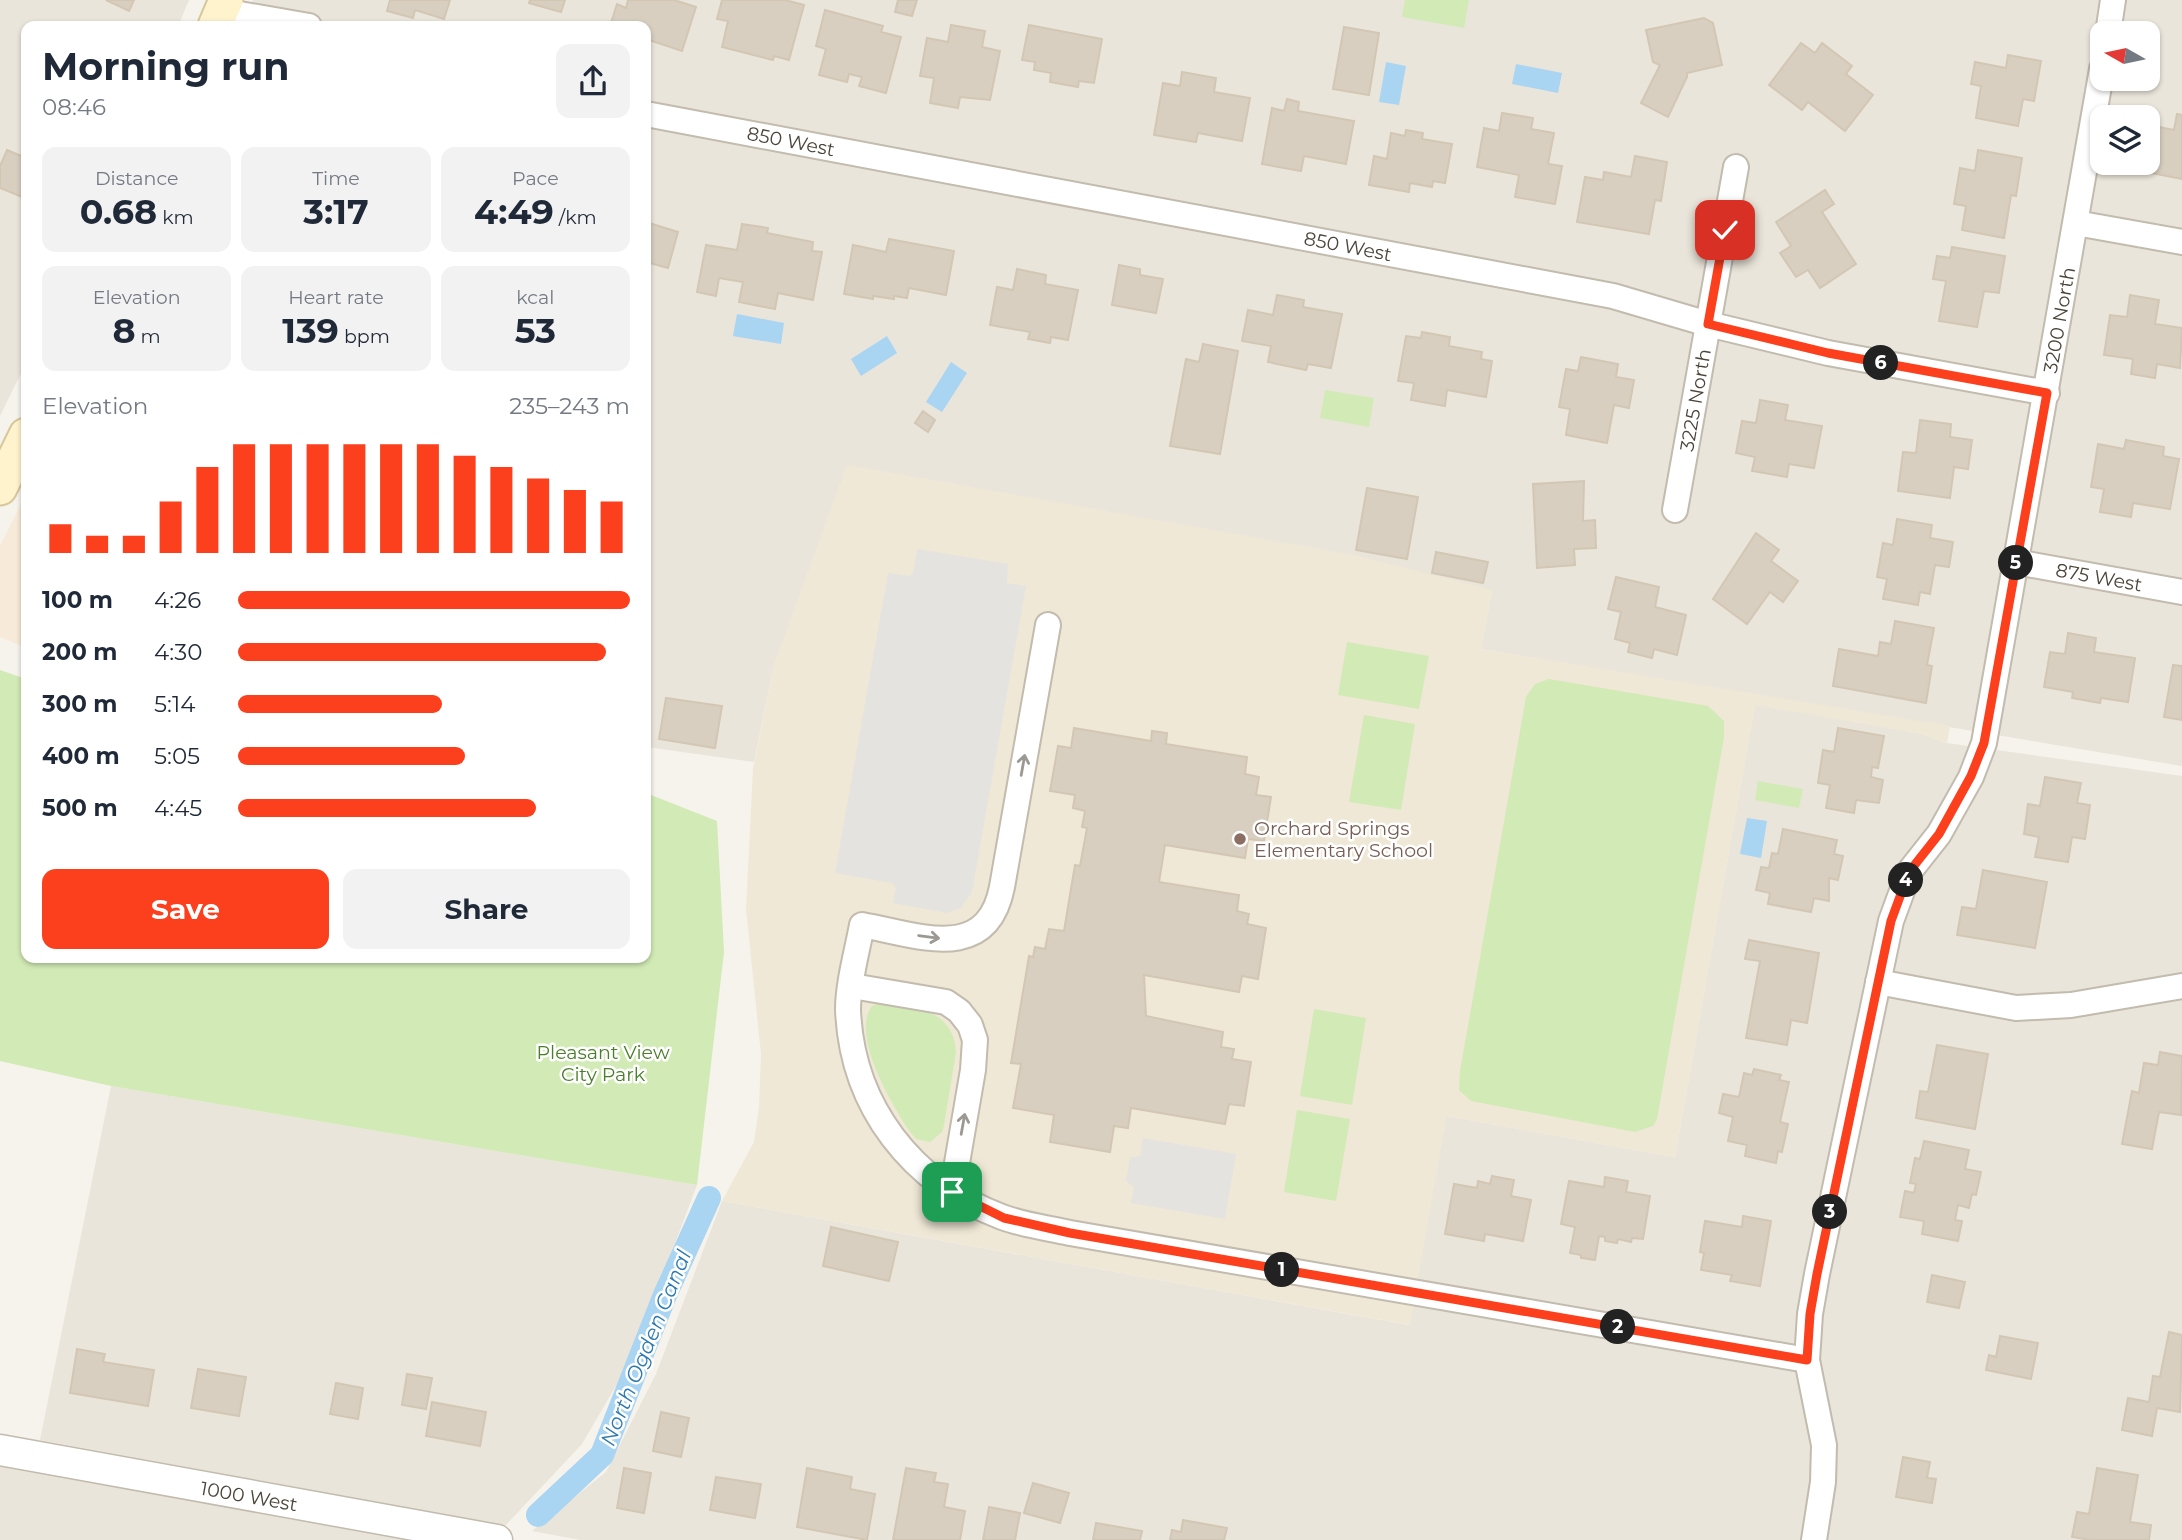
<!DOCTYPE html>
<meta charset="utf-8">
<style>
:root{--surface:#fff;--page:#f2f2f3;--text:#1f2937;--muted:#747a83;--accent:#fc3f1d}
body{margin:0;font-family:Montserrat,sans-serif;background:var(--page);color:var(--text);height:100vh;display:flex;flex-direction:column;font-size:26px;white-space:nowrap}
*{box-sizing:border-box;margin:0}
p{font-size:23px;color:var(--muted)}
.icon{flex:none;width:38px;height:38px;fill:none;stroke:currentColor;stroke-width:2;stroke-linecap:round;stroke-linejoin:round}
.map{position:relative;flex:1;overflow:hidden}
.panel{position:absolute;left:21px;top:21px;width:630px;height:942px;display:flex;flex-direction:column;background:var(--surface);border-radius:14px;box-shadow:0 2px 5px #0004}
.panel>*{flex:none}
.needle{width:46px;rotate:279deg}
.controls{position:absolute;left:2090px;top:21px;display:grid;gap:14px}
.controls a{display:grid;place-items:center;width:70px;height:70px;border-radius:14px;background:var(--surface);box-shadow:0 2px 5px #0004;font-size:35px}
.pin{position:absolute;display:grid;place-items:center;width:60px;height:60px;color:#fff;margin:-30px;border-radius:14px;box-shadow:0 4px 10px #0006}
.km{position:absolute;width:35px;height:35px;margin:-18px;border-radius:50%;background:#222;color:#fff;font-size:19px;line-height:35px;text-align:center}
.round{display:grid;place-items:center;flex:none;width:74px;height:74px;border-radius:14px;background:var(--page)}
.summary{display:flex;align-items:center;justify-content:space-between;height:119px;padding:0 21px}
h1{font-size:38px;font-weight:700;line-height:52px}
.figures{display:grid;grid-template-columns:repeat(3,1fr);gap:10px;height:119px;padding:7px 21px}
.figures div{display:grid;align-content:center;border-radius:14px;background:var(--page);text-align:center}
.figures b{font-size:35px;font-weight:700}
.figures small{font-size:19px;font-weight:400}
.figures p{font-size:19px}
.chart{height:196px;padding:14px 21px}
.chart p{display:flex;justify-content:space-between}
.chart svg{width:100%;height:126px;margin-top:7px;stroke:var(--accent);stroke-width:6}
.primary-button{display:flex;gap:14px;margin-top:auto;padding:14px 21px}
.primary-button a{flex:1;height:80px;border-radius:14px;background:var(--accent);color:#fff;font-size:28px;font-weight:700;line-height:80px;text-align:center}
.primary-button a+a{background:var(--page);color:var(--text)}
ul{padding:0 21px;list-style:none;font-size:23px}
li{display:grid;grid-template-columns:112px 84px 1fr;align-items:center;height:52px}
li i{height:18px;border-radius:9px;background:var(--accent)}
.map>svg:first-child{display:block}
.residential{fill:#eae5da;fill-rule:evenodd}
.commercial{fill:#f7ead8}
.education{fill:#efe8d6}
.green{fill:#d2eab5}
.parking{fill:#e5e3e0}
.water{fill:#a9d4f2}
.lines{fill:none;stroke-linecap:round;stroke-linejoin:round}
.canal{stroke:#a9d4f2;stroke-width:24}
.building{fill:#d8cfc1;stroke:#d3c7b4;stroke-width:2}
.minor-casing{stroke:#c2bbae;stroke-width:28}
.tertiary-casing{stroke:#c2bbae;stroke-width:33}
.secondary-casing{stroke:#d6c79b;stroke-width:37}
.minor{stroke:#fff;stroke-width:24}
.tertiary{stroke:#fff;stroke-width:30}
.secondary{stroke:#fff3cd;stroke-width:33}
.oneway{stroke:#9c9892}
.route-casing{stroke:#fff;stroke-width:14}
.route{stroke:#fc3f1d;stroke-width:9}
.education-dot{fill:#8d6e63;stroke:#fff;stroke-width:2.5}
.labels{text-anchor:middle;stroke-width:5;stroke-linejoin:round;paint-order:stroke}
.street-label{font-size:19px;fill:#4b4439;stroke:#fff}
.education-label{font-size:19px;fill:#785e54;stroke:#fff;text-anchor:start}
.park-label{font-size:19px;fill:#4a7f2a;stroke:#fff}
.water-label{font-size:21px;font-style:italic;fill:#2e7ab2;stroke:#fff}
</style>
<div class="map">
<svg width="2182" height="1540" viewBox="0 0 2182 1540">
<rect width="100%" height="100%" fill="#f6f3ec"/>
<g class="residential">
<polygon points="0,0 189,0 178,26 26,26 26,363 0,416"/>
<path d="M253,0H2182V766L1481,649L1492,590L774,665L754,762L646,747V26H241ZM2102,33H2147V79H2102ZM2102,117H2147V163H2102Z"/>
<polygon points="1755,704 1918,733 1947,743 2182,776 2182,1540 580,1540 532,1531 606,1472 656,1374 722,1201 1409,1325 1446,1116 1675,1157"/>
<polygon points="111,1086 697,1185 630,1362 582,1444 505,1526 40,1440"/>
<polygon points="0,1463 419,1540 0,1540"/>
</g>
<polygon class="commercial" points="26,494 26,648 0,637 0,546"/>
<polygon class="education" points="847,465 1354,555 1492,590 1481,649 1950,726 1947,743 1918,733 1755,705 1675,1157 1446,1116 1410,1325 722,1201 754,1142 759,1108 761,1054 746,909 753,769 774,665"/>
<g class="green">
<polygon points="1405,0 1469,0 1464,28 1402,17"/>
<polygon points="1325,390 1374,398 1369,427 1320,418"/>
<polygon points="1347,642 1429,656 1419,709 1338,695"/>
<polygon points="0,670 26,679 26,957 646,957 646,793 717,821 724,952 697,1185 111,1086 0,1061"/>
<polygon points="1549,679 1708,706 1724,721 1724,737 1657,1119 1653,1126 1635,1132 1471,1101 1459,1090 1460,1071 1526,697 1535,684"/>
<polygon points="1364,715 1415,724 1401,810 1349,802"/>
<polygon points="1758,781 1803,789 1799,808 1755,800"/>
<path d="M879,1003C914,1009 953,1007 956,1052L944,1125L942,1132L930,1142L916,1139L910,1132C893,1106 850,1036 872,1006Z"/>
<polygon points="1314,1009 1366,1018 1352,1105 1300,1096"/>
<polygon points="1297,1110 1350,1119 1336,1201 1284,1192"/>
</g>
<g class="parking">
<polygon points="917,549 1008,564 1007,583 1026,586 972,892 961,908 947,913 893,903 896,888 892,883 835,873 888,573 910,576 913,572"/>
<polygon points="1143,1138 1236,1154 1225,1219 1131,1203 1134,1187 1126,1181 1130,1158 1140,1156"/>
</g>
<g class="water">
<polygon points="1386,62 1406,66 1399,105 1379,102"/>
<polygon points="1516,64 1562,73 1558,93 1512,84"/>
<polygon points="737,314 784,323 781,344 733,336"/>
<polygon points="887,336 897,353 861,376 851,359"/>
<polygon points="951,362 967,373 942,412 926,402"/>
<polygon points="1747,818 1767,821 1761,858 1740,854"/>
</g>
<g class="lines">
<polyline class="canal" points="538,1515 602,1455 665,1295 709,1198"/>
</g>
<g class="building">
<polygon points="106,0 134,0 129,11"/>
<polygon points="390,0 450,0 444,19 415,10 413,18 387,11"/>
<polygon points="530,0 565,0 561,12 529,3"/>
<polygon points="628,0 674,0 696,7 682,51 646,39 646,26 610,26 617,4 626,8"/>
<polygon points="722,0 785,0 804,5 789,60 774,56 773,60 722,47 728,21 717,19"/>
<polygon points="898,0 917,0 912,16 895,12"/>
<polygon points="825,10 883,26 881,32 901,37 886,93 859,86 862,77 849,74 847,82 819,75 826,49 816,46"/>
<polygon points="1704,18 1713,23 1722,65 1687,73 1687,77 1668,117 1641,103 1660,65 1653,62 1646,30"/>
<polygon points="951,25 985,31 982,47 1000,51 990,100 960,97 958,108 930,103 934,78 920,76 927,38 948,42"/>
<polygon points="1029,25 1102,39 1094,83 1079,81 1078,87 1050,82 1051,73 1034,70 1035,62 1022,60"/>
<polygon points="1344,27 1379,33 1369,95 1333,89"/>
<polygon points="1801,43 1815,53 1822,43 1852,66 1846,74 1873,95 1845,131 1808,102 1802,110 1769,85"/>
<polygon points="2008,55 2041,61 2034,101 2023,99 2018,126 1976,118 1981,86 1971,84 1975,62 2006,68"/>
<polygon points="1182,72 1216,78 1214,92 1250,98 1242,141 1198,133 1196,142 1154,135 1163,83 1180,86"/>
<polygon points="1287,99 1299,102 1298,111 1354,121 1346,164 1304,156 1301,171 1262,164 1272,108 1284,111"/>
<polygon points="1502,113 1533,118 1531,129 1554,133 1548,164 1562,166 1555,204 1515,197 1519,175 1477,167 1484,128 1499,131"/>
<polygon points="2177,114 2182,115 2182,179 2146,172 2154,126 2174,130"/>
<polygon points="1406,130 1423,133 1422,139 1452,144 1445,183 1433,181 1432,187 1410,183 1409,192 1369,185 1374,156 1387,159 1391,133 1405,136"/>
<polygon points="7,150 26,158 26,187 22,197 0,188 0,166"/>
<polygon points="1978,150 2022,158 2016,196 2011,195 2004,238 1962,230 1966,206 1954,204 1960,168 1975,171"/>
<polygon points="1635,156 1667,162 1661,201 1655,200 1649,234 1577,222 1585,177 1603,180 1604,172 1631,177"/>
<polygon points="1825,190 1834,204 1822,212 1856,264 1820,288 1808,270 1796,277 1780,253 1791,246 1776,222"/>
<polygon points="646,222 678,232 668,268 646,262"/>
<polygon points="742,224 768,228 767,233 813,242 812,251 822,252 813,300 778,293 775,309 739,302 743,282 719,278 716,296 697,292 706,245 737,250"/>
<polygon points="889,239 954,251 946,295 909,288 907,298 894,296 894,299 873,296 873,299 844,294 853,245 886,252"/>
<polygon points="1952,247 2005,256 1999,293 1984,291 1977,327 1939,321 1946,281 1933,279 1937,256 1950,258"/>
<polygon points="1119,265 1140,269 1140,275 1163,279 1156,313 1112,305"/>
<polygon points="1017,269 1046,275 1045,284 1078,290 1068,340 1051,337 1050,343 1028,339 1030,332 990,325 997,287 1013,290"/>
<polygon points="1277,295 1304,300 1303,307 1342,314 1331,368 1308,364 1306,370 1268,362 1271,346 1242,341 1248,310 1273,315"/>
<polygon points="2130,295 2159,300 2155,324 2182,328 2180,368 2157,364 2155,378 2131,374 2133,359 2104,355 2110,315 2127,317"/>
<polygon points="1422,332 1450,337 1449,346 1482,352 1481,359 1492,361 1486,397 1447,390 1445,406 1411,400 1414,383 1398,381 1406,336 1421,338"/>
<polygon points="1203,344 1238,351 1220,454 1170,446 1186,359 1199,362"/>
<polygon points="1581,357 1618,364 1616,377 1634,380 1629,408 1614,405 1607,443 1566,435 1570,409 1559,407 1566,369 1578,371"/>
<polygon points="1760,400 1788,405 1785,420 1822,426 1814,468 1789,464 1787,477 1752,471 1755,457 1736,453 1742,421 1756,423"/>
<polygon points="923,411 935,420 928,432 915,423"/>
<polygon points="1920,420 1951,424 1950,437 1972,440 1968,469 1954,467 1950,498 1898,491 1903,452 1916,453"/>
<polygon points="2126,440 2164,447 2163,456 2179,459 2170,509 2133,503 2131,517 2100,512 2104,489 2091,487 2098,444 2124,449"/>
<polygon points="1584,481 1583,521 1595,520 1596,548 1574,549 1575,565 1537,568 1533,484"/>
<polygon points="1367,488 1418,497 1407,559 1356,550"/>
<polygon points="1897,519 1932,525 1930,538 1953,542 1949,567 1935,565 1930,594 1920,592 1918,605 1883,599 1887,579 1877,577 1883,543 1893,545"/>
<polygon points="1756,533 1779,550 1771,561 1798,581 1783,602 1770,592 1747,624 1713,599"/>
<polygon points="1436,552 1488,562 1483,583 1432,573"/>
<polygon points="1616,577 1659,587 1655,607 1686,615 1677,655 1654,649 1652,658 1628,652 1630,643 1615,639 1621,612 1608,609"/>
<polygon points="1895,621 1934,628 1927,665 1932,666 1926,703 1833,686 1839,649 1878,656 1880,642 1891,644"/>
<polygon points="2068,633 2096,638 2094,652 2135,658 2128,702 2101,698 2100,703 2072,698 2073,692 2044,687 2050,652 2065,654"/>
<polygon points="2173,665 2182,666 2182,720 2164,717"/>
<polygon points="666,698 722,706 715,748 659,739"/>
<polygon points="1074,728 1151,741 1152,731 1167,733 1166,744 1247,757 1245,774 1259,777 1256,795 1271,797 1264,841 1248,839 1245,858 1165,845 1159,882 1239,895 1237,911 1249,914 1247,924 1266,928 1258,979 1242,976 1239,992 1144,975 1146,1016 1223,1032 1221,1047 1234,1049 1232,1059 1251,1062 1244,1106 1229,1104 1225,1124 1131,1108 1128,1128 1114,1126 1110,1152 1050,1142 1054,1115 1013,1108 1021,1064 1011,1063 1029,956 1033,957 1035,947 1045,949 1049,929 1064,931 1075,865 1080,866 1087,828 1082,827 1085,811 1073,808 1075,795 1050,791 1058,746 1071,748"/>
<polygon points="1838,728 1884,736 1878,768 1872,767 1871,777 1883,780 1879,803 1856,800 1854,813 1826,808 1830,785 1818,783 1823,750 1834,752"/>
<polygon points="2045,777 2081,783 2077,803 2090,805 2085,839 2072,837 2068,862 2035,857 2039,837 2024,834 2028,804 2040,806"/>
<polygon points="1783,829 1837,840 1834,854 1843,856 1838,880 1829,878 1829,901 1814,898 1811,912 1768,904 1770,893 1756,890 1761,867 1769,868 1772,853 1778,854"/>
<polygon points="1983,870 2047,882 2035,948 1957,935 1962,907 1976,909"/>
<polygon points="1749,940 1819,953 1807,1023 1791,1020 1787,1045 1746,1038 1760,961 1745,959"/>
<polygon points="1937,1045 1988,1054 1975,1129 1916,1118 1920,1091 1928,1092"/>
<polygon points="2160,1052 2182,1056 2181,1115 2159,1112 2152,1149 2122,1144 2132,1091 2139,1093 2144,1063 2158,1065"/>
<polygon points="1754,1069 1781,1075 1779,1080 1789,1082 1780,1122 1788,1124 1782,1152 1778,1151 1776,1163 1745,1156 1747,1145 1728,1141 1733,1117 1719,1113 1723,1094 1739,1097 1744,1073 1752,1075"/>
<polygon points="1924,1141 1969,1150 1965,1169 1981,1172 1976,1195 1972,1194 1969,1208 1958,1205 1955,1220 1962,1221 1958,1241 1922,1234 1924,1221 1900,1217 1905,1191 1914,1193 1916,1184 1910,1183 1915,1158 1920,1159"/>
<polygon points="1492,1176 1514,1180 1511,1196 1531,1200 1523,1241 1485,1234 1484,1241 1445,1234 1454,1184 1477,1188 1478,1181 1490,1184"/>
<polygon points="1605,1177 1628,1181 1626,1192 1650,1196 1643,1239 1632,1238 1631,1242 1618,1239 1617,1243 1605,1241 1605,1237 1599,1236 1595,1260 1581,1258 1581,1255 1570,1253 1575,1227 1561,1224 1569,1181 1604,1187"/>
<polygon points="1743,1216 1771,1221 1760,1286 1730,1281 1732,1275 1701,1270 1704,1253 1700,1252 1705,1221 1742,1227"/>
<polygon points="831,1227 898,1242 889,1281 823,1266"/>
<polygon points="1932,1275 1965,1282 1959,1308 1927,1302"/>
<polygon points="2169,1332 2182,1335 2180,1412 2157,1408 2152,1436 2122,1430 2128,1398 2149,1402 2153,1376 2160,1377"/>
<polygon points="2000,1336 2038,1343 2031,1379 1986,1370 1989,1355 1996,1357"/>
<polygon points="77,1349 105,1354 103,1362 154,1370 148,1406 70,1393"/>
<polygon points="198,1369 246,1377 239,1416 191,1408"/>
<polygon points="407,1374 432,1378 426,1409 402,1405"/>
<polygon points="336,1383 363,1388 358,1419 330,1414"/>
<polygon points="432,1402 486,1412 480,1446 426,1436"/>
<polygon points="661,1412 689,1418 681,1457 653,1451"/>
<polygon points="1903,1457 1930,1462 1927,1478 1936,1479 1932,1503 1896,1497"/>
<polygon points="624,1468 651,1473 644,1513 617,1508"/>
<polygon points="807,1468 852,1477 850,1489 875,1494 867,1540 797,1527"/>
<polygon points="906,1468 936,1473 934,1482 948,1484 944,1507 965,1511 960,1540 893,1540"/>
<polygon points="2097,1468 2138,1475 2130,1522 2151,1525 2149,1540 2091,1540 2072,1537 2077,1512 2089,1514"/>
<polygon points="716,1477 761,1484 755,1518 710,1510"/>
<polygon points="1033,1483 1069,1493 1060,1523 1024,1513"/>
<polygon points="989,1507 1020,1513 1015,1540 983,1540"/>
<polygon points="1183,1520 1227,1528 1224,1540 1170,1540 1172,1530 1181,1532"/>
<polygon points="1096,1523 1142,1531 1140,1540 1093,1540"/>
</g>
<g class="lines">
<g class="minor-casing">
<g id="minor">
<polyline points="222,11 309,26"/>
<polyline points="2108,33 2113,0"/>
<polyline points="646,114 1613,296 1708,324 1828,353 2047,393"/>
<polyline points="2076,223 2182,242"/>
<polyline points="1675,510 1736,167"/>
<polyline points="2016,562 2182,592"/>
<path d="M1048,625L1002,887C987,964 918,935 862,925C857,952 848,983 848,1010C852,1107 912,1183 1002,1217C1023,1225 1048,1228 1070,1233L1807,1360"/>
<polyline points="1878,982 2016,1008 2071,1005 2182,986"/>
<polyline points="852,986 946,1002 959,1011 970,1025 975,1040 973,1070 952,1192"/>
<polyline points="1814,1540 1823,1482 1824,1445 1807,1360 1810,1314 1817,1274 1891,921 1909,872 1939,834 1971,777 1984,743 2102,69"/>
</g>
</g>
<g class="tertiary-casing">
<polyline id="tertiary" points="0,1450 497,1540"/>
</g>
<g class="secondary-casing">
<g id="secondary">
<polyline points="215,26 226,0"/>
<polyline points="0,488 26,435"/>
</g>
</g>
<use href="#minor" class="minor"/>
<use href="#tertiary" class="tertiary"/>
<use href="#secondary" class="secondary"/>
</g>
<defs><path id="oneway-shaft" d="M-6 0H5M1.5-3L5.5 0L1.5 3" fill="none" stroke-width="1.6" stroke-linecap="round" stroke-linejoin="round" transform="scale(1.75)"/></defs>
<g class="oneway">
<use href="#oneway-shaft" transform="translate(1023 765) rotate(-80)"/>
<use href="#oneway-shaft" transform="translate(929 937) rotate(8)"/>
<use href="#oneway-shaft" transform="translate(963 1124) rotate(-80)"/>
</g>
<g class="lines">
<g class="route-casing">
<polyline id="route" points="952,1192 1004,1218 1070,1233 1807,1360 1810,1314 1817,1274 1891,921 1909,872 1939,834 1971,776 1984,743 2047,393 1828,353 1708,324 1725,230"/>
</g>
<use href="#route" class="route"/>
</g>
<circle class="education-dot" cx="1240" cy="839" r="7"/>
<g class="labels">
<g class="street-label">
<text transform="translate(791 141) rotate(11)" y="7">850 West</text>
<text transform="translate(1348 246) rotate(11)" y="7">850 West</text>
<text transform="translate(2059 320) rotate(-80)" y="7">3200 North</text>
<text transform="translate(1695 400) rotate(-80)" y="7">3225 North</text>
<text transform="translate(2099 577) rotate(10)" y="7">875 West</text>
<text transform="translate(249 1496) rotate(10)" y="7">1000 West</text>
</g>
<g class="education-label">
<text x="1254" y="835">Orchard Springs<tspan x="1254" dy="22">Elementary School</tspan></text>
</g>
<g class="park-label">
<text x="603" y="1059">Pleasant View<tspan x="603" dy="22">City Park</tspan></text>
</g>
<g class="water-label">
<text transform="translate(646 1348) rotate(-68)" y="7">North Ogden Canal</text>
</g>
</g>
</svg>
<div class="controls">
<a><svg class="needle" viewBox="-14 -14 28 28"><path d="M0-13l5 13h-10z" fill="#e53935"/><path d="M0 13l5-13h-10z" fill="#747a83"/></svg></a>
<a><svg class="icon" aria-label="layers" viewBox="0 0 24 24"><path d="M12 4l9 5-9 5-9-5zM3 14l9 5 9-5"/></svg></a>
</div>
<div class="pin" style="left:952px;top:1192px;background:#1e9e55"><svg class="icon" aria-label="arrive" viewBox="0 0 24 24"><path d="M6 21V4h12l-3 4 3 4H6"/></svg></div>
<div class="pin" style="left:1725px;top:230px;background:#d93025"><svg class="icon" aria-label="check" viewBox="0 0 24 24"><path d="M5 12l5 5 9-10"/></svg></div>
<b class="km" style="left:1282px;top:1270px">1</b>
<b class="km" style="left:1618px;top:1327px">2</b>
<b class="km" style="left:1830px;top:1212px">3</b>
<b class="km" style="left:1906px;top:880px">4</b>
<b class="km" style="left:2016px;top:563px">5</b>
<b class="km" style="left:1881px;top:363px">6</b>
<section class="panel">
<div class="summary"><div><h1>Morning run</h1><p>08:46</p></div><a class="round"><svg class="icon" aria-label="share" viewBox="0 0 24 24"><path d="M12 15V3M7 8l5-5 5 5M5 13v7h14v-7"/></svg></a></div>
<div class="figures">
<div><p>Distance</p><b>0.68<small> km</small></b></div>
<div><p>Time</p><b>3:17</b></div>
<div><p>Pace</p><b>4:49<small> /km</small></b></div>
</div>
<div class="figures">
<div><p>Elevation</p><b>8<small> m</small></b></div>
<div><p>Heart rate</p><b>139<small> bpm</small></b></div>
<div><p>kcal</p><b>53</b></div>
</div>
<div class="chart"><p><span>Elevation</span>235–243 m</p>
<svg viewBox="0 0 160 44" preserveAspectRatio="none"><path d="M5 44V34M15 44V38M25 44V38M35 44V26M45 44V14M55 44V6M65 44V6M75 44V6M85 44V6M95 44V6M105 44V6M115 44V10M125 44V14M135 44V18M145 44V22M155 44V26"/></svg>
</div>
<ul>
<li><b>100 m</b>4:26<i style="width:100%"></i></li>
<li><b>200 m</b>4:30<i style="width:94%"></i></li>
<li><b>300 m</b>5:14<i style="width:52%"></i></li>
<li><b>400 m</b>5:05<i style="width:58%"></i></li>
<li><b>500 m</b>4:45<i style="width:76%"></i></li>
</ul>
<div class="primary-button"><a>Save</a><a>Share</a></div>
</section>
</div>
